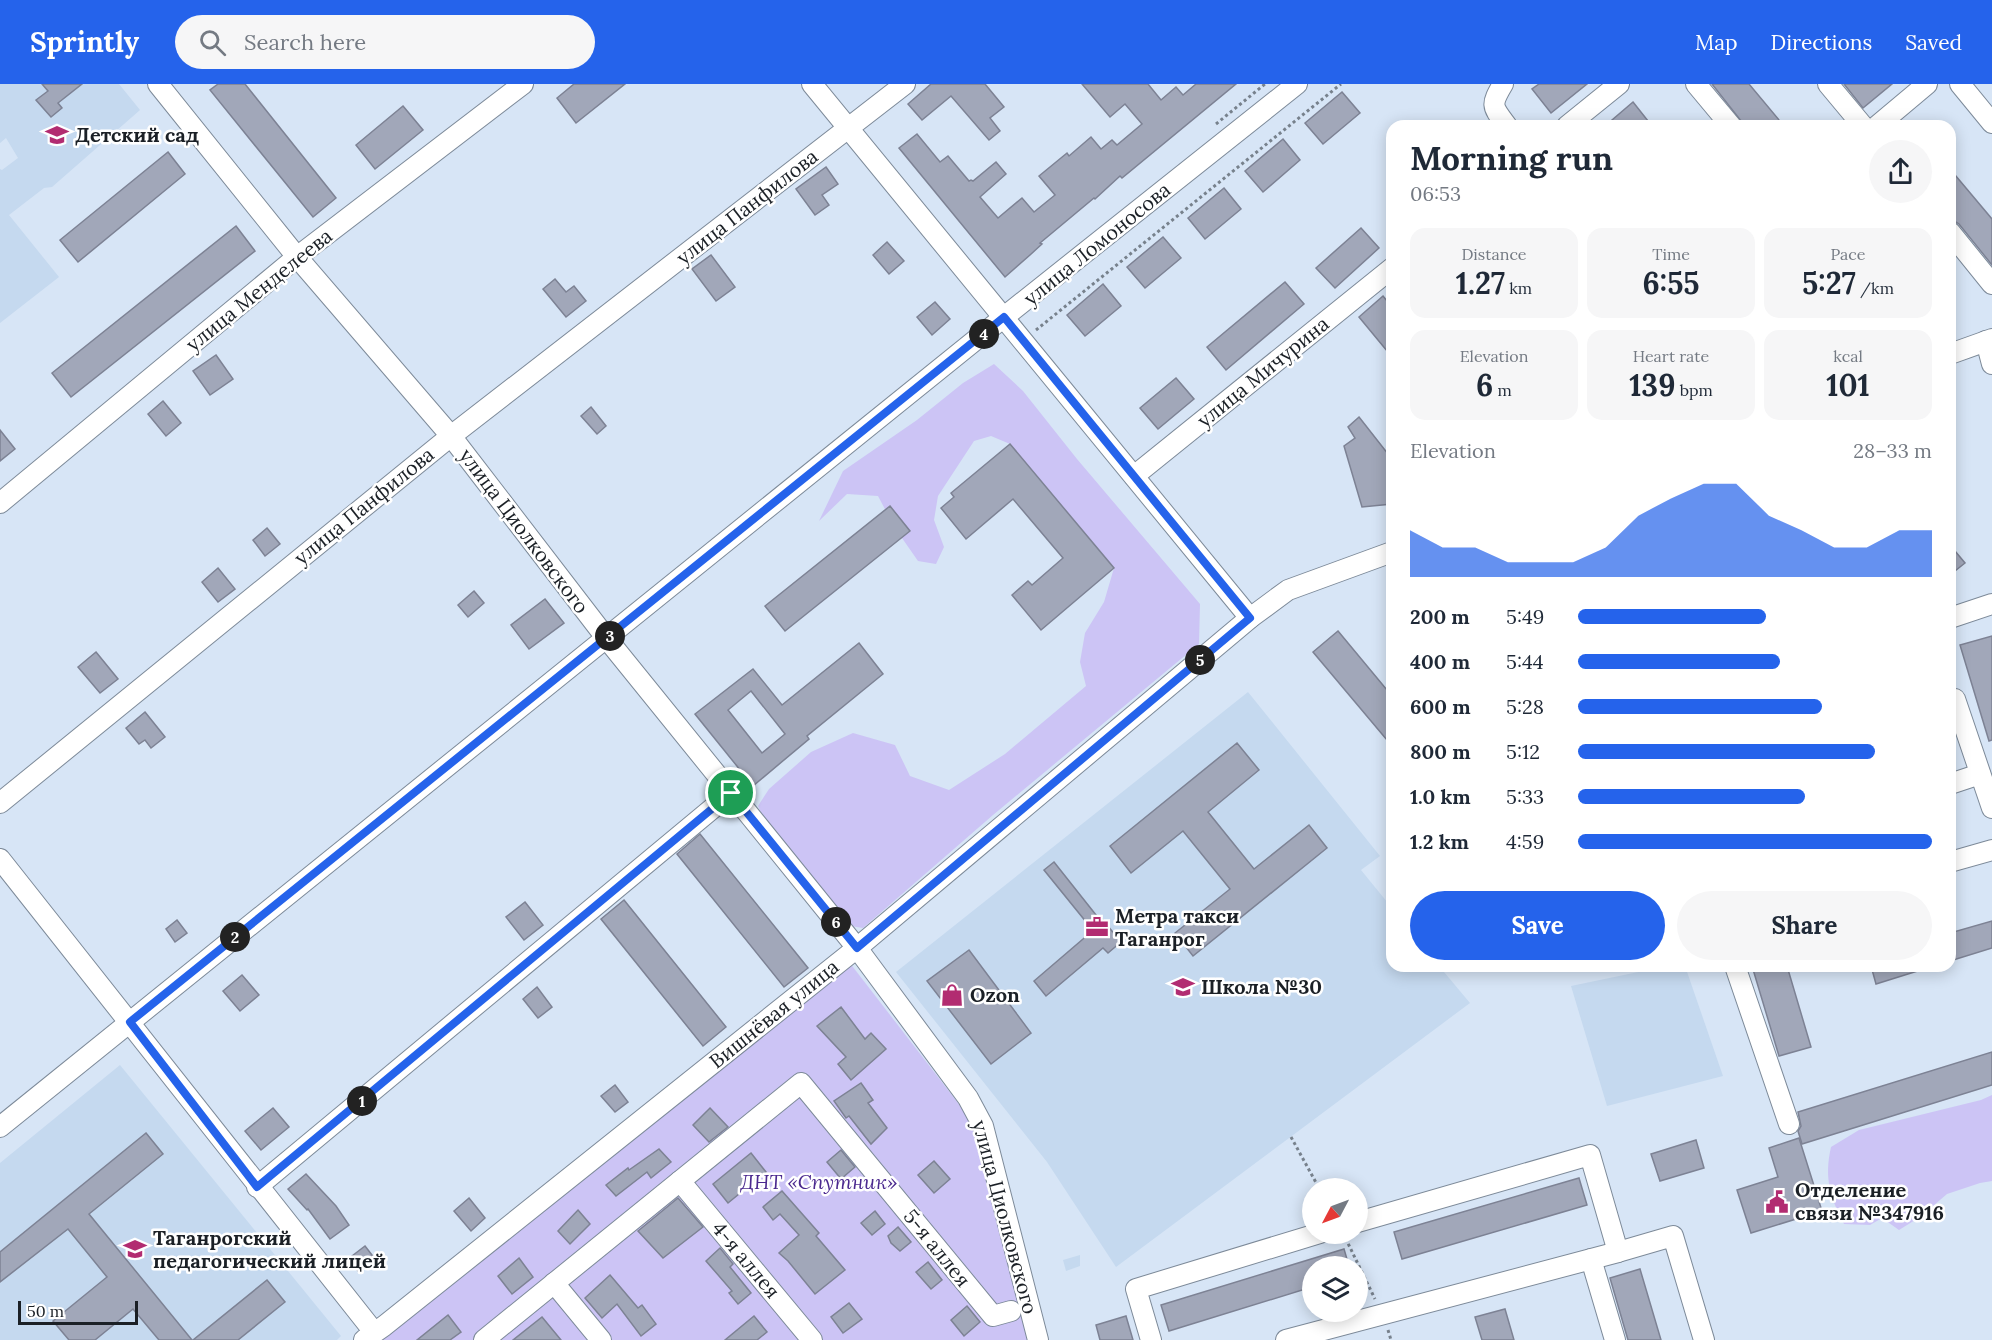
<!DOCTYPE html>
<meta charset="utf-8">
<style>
:root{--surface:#fff;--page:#f6f6f7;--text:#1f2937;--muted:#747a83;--accent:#2563eb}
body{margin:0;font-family:Lora,serif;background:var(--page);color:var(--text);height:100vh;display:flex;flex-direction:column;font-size:22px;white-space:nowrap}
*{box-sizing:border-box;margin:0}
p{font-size:20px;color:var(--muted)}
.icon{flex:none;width:33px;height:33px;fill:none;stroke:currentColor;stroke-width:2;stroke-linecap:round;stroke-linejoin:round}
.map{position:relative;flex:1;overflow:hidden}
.panel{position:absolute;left:1386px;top:36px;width:570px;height:852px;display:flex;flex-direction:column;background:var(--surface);border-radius:18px;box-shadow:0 3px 15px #0003}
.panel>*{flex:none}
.needle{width:39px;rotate:229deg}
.controls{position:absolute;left:1302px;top:1094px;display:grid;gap:12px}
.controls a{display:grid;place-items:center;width:66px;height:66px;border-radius:50%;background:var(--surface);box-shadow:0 3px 15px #0003;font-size:30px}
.scale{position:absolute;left:18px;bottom:15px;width:120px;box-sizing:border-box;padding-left:6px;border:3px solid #1b2026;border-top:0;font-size:16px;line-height:21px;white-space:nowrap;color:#1b2026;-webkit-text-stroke:4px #fff;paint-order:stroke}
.pin{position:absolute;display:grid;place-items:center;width:51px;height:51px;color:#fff;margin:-26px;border:3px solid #fff;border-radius:50%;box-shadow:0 2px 6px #0007}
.km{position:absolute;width:30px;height:30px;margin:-15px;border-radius:50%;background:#222;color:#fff;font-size:16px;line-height:30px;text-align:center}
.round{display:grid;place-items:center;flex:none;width:63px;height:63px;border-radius:32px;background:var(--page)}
.overview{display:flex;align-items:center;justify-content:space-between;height:102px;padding:0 24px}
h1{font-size:33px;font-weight:700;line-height:45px}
.figures{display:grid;grid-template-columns:repeat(3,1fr);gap:9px;height:102px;padding:6px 24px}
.figures div{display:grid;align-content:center;border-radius:15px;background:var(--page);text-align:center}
.figures b{font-size:30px;font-weight:700}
.figures small{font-size:16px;font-weight:400}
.figures p{font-size:16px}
.chart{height:168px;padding:12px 24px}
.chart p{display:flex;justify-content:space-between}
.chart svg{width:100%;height:108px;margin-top:6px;fill:var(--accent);opacity:.7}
.button{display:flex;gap:12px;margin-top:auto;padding:12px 24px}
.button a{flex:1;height:69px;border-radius:36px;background:var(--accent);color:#fff;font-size:24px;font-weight:700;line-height:69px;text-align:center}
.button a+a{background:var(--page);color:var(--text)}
ul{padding:0 24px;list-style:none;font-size:20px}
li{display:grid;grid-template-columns:96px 72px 1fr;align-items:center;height:45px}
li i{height:15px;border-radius:8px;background:var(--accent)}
header{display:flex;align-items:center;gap:36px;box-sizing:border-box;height:84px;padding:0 30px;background:var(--accent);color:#fff}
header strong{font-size:28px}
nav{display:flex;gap:33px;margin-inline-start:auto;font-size:21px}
.search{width:420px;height:54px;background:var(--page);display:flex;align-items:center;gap:15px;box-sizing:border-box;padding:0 21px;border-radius:33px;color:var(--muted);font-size:22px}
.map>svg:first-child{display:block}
.built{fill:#c5d9ef}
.green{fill:#ccc4f5}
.building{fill:#a1a7b9;stroke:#7d8294;stroke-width:1.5;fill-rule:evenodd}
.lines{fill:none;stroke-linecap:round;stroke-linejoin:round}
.minor-casing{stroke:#7d8a99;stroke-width:22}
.path{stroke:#77818c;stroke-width:3;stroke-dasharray:3 3;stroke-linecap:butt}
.minor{stroke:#fff;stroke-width:20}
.route-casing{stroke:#fff;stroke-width:12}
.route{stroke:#2563eb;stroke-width:8}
.labels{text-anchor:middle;stroke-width:5;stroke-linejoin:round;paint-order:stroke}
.poi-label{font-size:20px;font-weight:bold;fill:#1b2026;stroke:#fff;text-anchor:start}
.street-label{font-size:20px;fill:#1b2026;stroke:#fff}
.park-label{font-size:20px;font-style:italic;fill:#4b298f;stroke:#fff}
</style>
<header>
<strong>Sprintly</strong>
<div class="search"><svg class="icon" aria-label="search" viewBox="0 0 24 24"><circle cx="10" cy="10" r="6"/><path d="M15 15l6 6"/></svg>Search here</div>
<nav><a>Map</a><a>Directions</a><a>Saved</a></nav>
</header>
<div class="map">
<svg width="1992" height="1256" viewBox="0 0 1992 1256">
<rect width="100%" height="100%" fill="#d7e5f6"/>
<g class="built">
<polygon points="0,0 119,0 140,26 52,103 44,104 9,131 59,193 0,239 0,85 2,86 18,74 6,54 0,59"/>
<polygon points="1248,608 1380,772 1361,786 1392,824 1392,882 1439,882 1470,919 1116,1183 1047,1078 896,888"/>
<polygon points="1667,882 1685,882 1723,992 1607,1022 1571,902"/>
<polygon points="120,981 341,1252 337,1256 0,1256 0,1079"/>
<polygon points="1080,1171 1080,1182 1066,1187 1063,1176"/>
</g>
<g class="green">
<polygon points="994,280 1023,307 1077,375 1200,520 1199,560 993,731 863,844 838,840 779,768 758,722 769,705 811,668 853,649 895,661 910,692 949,706 1005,670 1086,602 1080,578 1085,549 1104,518 1114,484 1010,360 991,352 974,357 938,412 934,436 944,463 936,480 918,477 895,444 878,412 847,410 819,437 843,387 917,336 963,299"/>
<polygon points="846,874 972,1037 1033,1256 371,1256"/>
<path d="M1992,1011V1097L1980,1099L1947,1110L1920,1133L1899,1146L1882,1134L1870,1141L1844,1140C1830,1113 1824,1094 1831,1063L1859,1046L1981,1016Z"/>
</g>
<g class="building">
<polygon points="42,0 82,0 58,19 62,24 51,33 36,16 48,7"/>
<polygon points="218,0 245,0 336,114 313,133 210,6"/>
<polygon points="574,0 625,0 576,39 557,14"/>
<polygon points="931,0 985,0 1004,23 990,34 1000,47 989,56 951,12 922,36 908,20"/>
<polygon points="1082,0 1148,0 1161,16 1176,3 1183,11 1196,0 1236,0 1122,94 1120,92 1095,115 1094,114 1040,159 1042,160 1030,171 1005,193 899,64 917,50 940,78 948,72 969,97 971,96 973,97 996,78 1006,90 980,113 998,134 1022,114 1034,128 1055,111 1039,92 1067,69 1069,72 1091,53 1101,65 1112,56 1117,61 1142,40 1125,20 1110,33"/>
<polygon points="1539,0 1587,0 1551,29 1532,5"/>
<polygon points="1712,0 1749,0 1784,42 1745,42"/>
<polygon points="1844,0 1892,0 1863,24"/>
<polygon points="1342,8 1360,29 1323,60 1305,39"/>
<polygon points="1633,18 1652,42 1605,42"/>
<polygon points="403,22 423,46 375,85 356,61"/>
<polygon points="1283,55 1300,76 1263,108 1245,87"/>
<polygon points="168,68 185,90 78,178 60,156"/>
<polygon points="826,83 838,100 822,111 829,121 815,131 796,105"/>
<polygon points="1950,85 1992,135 1992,181 1959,140 1950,134"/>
<polygon points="1224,104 1241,125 1205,155 1188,134"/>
<polygon points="236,142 255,167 71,313 52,289"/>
<polygon points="1361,144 1379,164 1335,204 1316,184"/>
<polygon points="1163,153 1181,174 1145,204 1127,183"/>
<polygon points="887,158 904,177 889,190 873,171"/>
<polygon points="711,171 735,203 716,217 692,185"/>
<polygon points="555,195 566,208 574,202 586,217 566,233 543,205"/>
<polygon points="1285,198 1304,220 1226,286 1207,263"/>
<polygon points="1103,200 1121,222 1085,252 1067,231"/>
<polygon points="1383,212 1392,223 1392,273 1359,233"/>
<polygon points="935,218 950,235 932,251 917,233"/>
<polygon points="216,271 233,295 210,311 193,287"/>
<polygon points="1176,294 1194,315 1158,345 1140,324"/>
<polygon points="163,317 181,339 166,352 148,330"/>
<polygon points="591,323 606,342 597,350 581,332"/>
<polygon points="1359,333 1392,375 1392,420 1362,423 1344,362 1355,354 1348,343"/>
<polygon points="0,346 15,365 0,377"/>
<polygon points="1010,360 1114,484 1041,546 1012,511 1028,497 1032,501 1063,474 1013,415 966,455 941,424 954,413 951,409"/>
<polygon points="890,422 910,447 785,547 765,522"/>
<polygon points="267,444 280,460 265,472 253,456"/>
<polygon points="1950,461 1965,479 1950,491"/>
<polygon points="218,484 235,505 218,518 202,498"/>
<polygon points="474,507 484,519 468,533 458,521"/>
<polygon points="545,515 564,539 529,565 511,541"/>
<polygon points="1338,547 1392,612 1392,662 1313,568"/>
<polygon points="1992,552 1992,656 1989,657 1960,561"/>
<path d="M859,559L883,590L807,652L809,655L753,702L695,630L753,585L782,621ZM751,607L785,650L762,669L728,626Z"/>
<polygon points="96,568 118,595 100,609 78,583"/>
<polygon points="145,628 165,653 151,664 145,656 139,660 126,644"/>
<polygon points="1237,659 1259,686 1208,728 1254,785 1309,741 1327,764 1193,872 1175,849 1230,805 1183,747 1131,789 1110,762"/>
<polygon points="700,750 808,884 784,903 677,770"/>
<polygon points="1054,778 1100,836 1102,835 1121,858 1108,869 1103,864 1046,912 1034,897 1090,849 1088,847 1091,844 1044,786"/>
<polygon points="624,816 726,943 703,962 601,835"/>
<polygon points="525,818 543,841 524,856 506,833"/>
<polygon points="177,836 187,849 175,858 166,845"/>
<polygon points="1992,837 1992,864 1950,877 1950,849"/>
<polygon points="969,866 1031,949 991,980 927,897"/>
<polygon points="1752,882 1787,882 1811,963 1779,972"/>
<polygon points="1871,882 1923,882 1924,885 1876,900"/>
<polygon points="242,891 259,911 240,927 223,907"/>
<polygon points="537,903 552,923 538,934 523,915"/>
<polygon points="841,923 865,955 871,949 886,965 851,996 838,980 846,973 817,942"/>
<polygon points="1992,968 1992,1001 1802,1060 1798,1047 1801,1042 1798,1028"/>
<polygon points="861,999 873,1016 868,1019 887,1044 871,1060 849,1032 846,1034 834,1017"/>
<polygon points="615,1001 628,1018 615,1028 601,1012"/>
<polygon points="273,1024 289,1043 261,1066 245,1047"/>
<polygon points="710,1024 728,1043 709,1058 693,1041"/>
<polygon points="146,1049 163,1070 89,1130 192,1256 159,1256 133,1225 95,1256 69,1256 53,1237 107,1193 68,1145 0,1198 0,1168"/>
<polygon points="1799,1054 1822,1127 1751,1149 1737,1106 1778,1093 1769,1064"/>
<polygon points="1696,1056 1704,1084 1660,1097 1651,1070"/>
<polygon points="659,1065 671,1078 651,1094 647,1088 616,1112 606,1101 628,1084 629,1086"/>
<polygon points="841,1066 855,1083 841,1095 827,1078"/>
<polygon points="751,1069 766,1088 728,1119 713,1100"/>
<polygon points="934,1077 950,1095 934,1109 918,1091"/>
<polygon points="306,1090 336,1122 349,1141 330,1155 308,1125 307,1126 288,1105"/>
<polygon points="1579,1094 1587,1121 1402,1175 1394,1148"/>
<polygon points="782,1107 819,1149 816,1152 845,1186 815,1210 788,1177 779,1169 799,1151 780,1130 773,1136 763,1123"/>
<polygon points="469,1114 485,1134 471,1147 454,1127"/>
<polygon points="678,1114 703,1143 663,1174 638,1147"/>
<polygon points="578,1126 590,1140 570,1160 558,1147"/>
<polygon points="875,1127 885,1140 872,1151 861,1139"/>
<polygon points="898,1143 911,1158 900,1167 891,1159 888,1152"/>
<polygon points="365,1162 375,1175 359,1188 348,1175"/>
<polygon points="720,1164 733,1180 730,1183 751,1209 738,1220 729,1209 732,1207 706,1177"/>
<polygon points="1344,1165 1349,1182 1312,1182 1312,1203 1169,1247 1161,1221"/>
<polygon points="519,1174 533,1193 512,1210 498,1192"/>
<polygon points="928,1178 942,1196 931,1205 916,1188"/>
<polygon points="1640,1185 1661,1256 1628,1256 1610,1194"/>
<polygon points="610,1191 638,1224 642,1221 656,1240 641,1252 617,1220 602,1234 585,1214"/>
<polygon points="267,1196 285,1218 238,1256 193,1256"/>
<polygon points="849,1219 862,1235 843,1249 831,1233"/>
<polygon points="967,1222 980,1238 964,1252 951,1236"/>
<polygon points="1505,1225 1514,1256 1482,1256 1475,1233"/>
<polygon points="448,1231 461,1248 450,1256 417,1256"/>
<polygon points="754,1232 767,1248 757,1256 725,1256"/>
<polygon points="1126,1232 1133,1256 1100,1256 1096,1241"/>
<polygon points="542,1233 561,1256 513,1256"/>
</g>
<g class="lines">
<g class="minor-casing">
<g id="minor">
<polyline points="158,0 297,173 451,352 607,555 857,864 968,1014 983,1042 1038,1256"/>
<polyline points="812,0 1250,534"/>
<path d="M1503,0C1490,22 1492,22 1507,42"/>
<polyline points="1696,0 1731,42"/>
<polyline points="1828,0 1863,42"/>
<polyline points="1960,0 1992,39"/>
<polyline points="1567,42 1619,0"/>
<polyline points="1877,42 1927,0"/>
<polyline points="1950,148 1992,200"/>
<polyline points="1986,257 1992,280"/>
<polyline points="1950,270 1992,255"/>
<polyline points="1134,392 1392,184"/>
<polyline points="0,419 297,173 523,0"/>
<polyline points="1950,534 1992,520"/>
<polyline points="1950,617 1955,615 1992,724"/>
<polyline points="1950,700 1980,690"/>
<polyline points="0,719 451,352 905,0"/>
<polyline points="0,775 374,1248"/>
<polyline points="1950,778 1992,766"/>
<polyline points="1735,882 1789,1040"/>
<polyline points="0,1043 1004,233 1297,0"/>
<polyline points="680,1097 812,1256"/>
<polyline points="257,1103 731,709"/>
<polyline points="1358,1138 1590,1071 1618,1168 1673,1152 1704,1256"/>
<polyline points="1591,1175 1615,1256"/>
<polyline points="554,1199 601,1256"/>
<polyline points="364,1256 384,1242 857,864 1250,534 1288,506 1392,468"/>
<polyline points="484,1256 801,999 993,1232 1011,1227"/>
<polyline points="1151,1256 1136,1205 1320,1149"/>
<polyline points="1286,1256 1618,1168"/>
</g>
</g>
<g class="path">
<polyline points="1216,40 1265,0"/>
<polyline points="1036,246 1341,0"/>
<polyline points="1291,1053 1319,1104"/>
<polyline points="1343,1149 1375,1215"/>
<polyline points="1388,1246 1391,1256"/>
</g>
<use href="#minor" class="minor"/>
</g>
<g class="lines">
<g class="route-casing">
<polygon id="route" points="1004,233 1250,534 857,864 731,709 257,1103 130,938"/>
</g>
<use href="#route" class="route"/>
</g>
<defs>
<g id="school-bare" transform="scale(1.8)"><path d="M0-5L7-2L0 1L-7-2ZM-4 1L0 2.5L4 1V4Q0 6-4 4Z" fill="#b22c71" stroke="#fff" stroke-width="2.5" paint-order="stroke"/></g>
<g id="office-bare" transform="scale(1.8)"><path d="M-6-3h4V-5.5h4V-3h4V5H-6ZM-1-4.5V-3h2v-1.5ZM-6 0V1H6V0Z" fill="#b22c71" stroke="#fff" stroke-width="2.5" paint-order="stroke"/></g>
<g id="shop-bare" transform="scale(1.8)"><path d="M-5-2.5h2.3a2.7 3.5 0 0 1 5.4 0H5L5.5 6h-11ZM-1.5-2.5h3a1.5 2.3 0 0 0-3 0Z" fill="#b22c71" stroke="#fff" stroke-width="2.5" paint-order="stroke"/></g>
<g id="civic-bare" transform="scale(1.8)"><path d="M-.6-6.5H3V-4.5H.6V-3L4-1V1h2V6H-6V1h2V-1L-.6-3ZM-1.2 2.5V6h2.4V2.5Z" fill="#b22c71" stroke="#fff" stroke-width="2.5" paint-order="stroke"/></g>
<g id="university-bare" transform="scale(1.8)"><path d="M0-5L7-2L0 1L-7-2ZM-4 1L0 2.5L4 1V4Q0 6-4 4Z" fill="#b22c71" stroke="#fff" stroke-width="2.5" paint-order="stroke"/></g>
</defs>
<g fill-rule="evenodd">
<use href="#school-bare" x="57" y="51"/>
<use href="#office-bare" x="1097" y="843"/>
<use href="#school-bare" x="1183" y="903"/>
<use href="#shop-bare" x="952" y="911"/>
<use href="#civic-bare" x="1777" y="1118"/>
<use href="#university-bare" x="135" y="1165"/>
</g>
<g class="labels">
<g class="poi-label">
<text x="75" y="58">Детский сад</text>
<text x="1115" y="839">Метра такси<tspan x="1115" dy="23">Таганрог</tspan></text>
<text x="1201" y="910">Школа №30</text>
<text x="970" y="918">Ozon</text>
<text x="1795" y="1113">Отделение<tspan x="1795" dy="23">связи №347916</tspan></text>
<text x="153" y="1161">Таганрогский<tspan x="153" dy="23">педагогический лицей</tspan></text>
</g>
<g class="street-label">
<text transform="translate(747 123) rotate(-38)" y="7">улица Панфилова</text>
<text transform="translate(1097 160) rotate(-39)" y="7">улица Ломоносова</text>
<text transform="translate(259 206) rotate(-39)" y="7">улица Менделеева</text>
<text transform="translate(1263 288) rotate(-39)" y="7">улица Мичурина</text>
<text transform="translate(364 422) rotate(-39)" y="7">улица Панфилова</text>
<text transform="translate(524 447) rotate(53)" y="7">улица Циолковского</text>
<text transform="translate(774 930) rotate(-39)" y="7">Вишнёвая улица</text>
<text transform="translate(1005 1133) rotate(75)" y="7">улица Циолковского</text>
<text transform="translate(937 1164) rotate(51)" y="7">5-я аллея</text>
<text transform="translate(746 1176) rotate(50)" y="7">4-я аллея</text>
</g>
<g class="park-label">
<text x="819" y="1105">ДНТ «Спутник»</text>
</g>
</g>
</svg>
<div class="controls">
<a><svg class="needle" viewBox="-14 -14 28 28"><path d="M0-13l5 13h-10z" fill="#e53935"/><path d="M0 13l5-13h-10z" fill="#747a83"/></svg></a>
<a><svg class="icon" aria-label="layers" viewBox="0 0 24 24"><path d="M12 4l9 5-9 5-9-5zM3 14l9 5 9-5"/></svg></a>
</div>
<div class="scale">50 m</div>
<div class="pin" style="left:731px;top:709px;background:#1e9e55"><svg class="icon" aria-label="arrive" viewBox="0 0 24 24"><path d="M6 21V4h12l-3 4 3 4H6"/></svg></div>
<b class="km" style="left:362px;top:1017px">1</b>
<b class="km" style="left:235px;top:853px">2</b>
<b class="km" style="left:610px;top:552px">3</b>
<b class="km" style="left:984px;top:250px">4</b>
<b class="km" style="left:1200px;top:576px">5</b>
<b class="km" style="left:836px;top:838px">6</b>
<section class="panel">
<div class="overview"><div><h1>Morning run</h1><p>06:53</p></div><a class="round"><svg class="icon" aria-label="share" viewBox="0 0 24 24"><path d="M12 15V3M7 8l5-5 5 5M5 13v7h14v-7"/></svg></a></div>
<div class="figures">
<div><p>Distance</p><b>1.27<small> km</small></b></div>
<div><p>Time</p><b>6:55</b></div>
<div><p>Pace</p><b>5:27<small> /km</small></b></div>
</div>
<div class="figures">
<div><p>Elevation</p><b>6<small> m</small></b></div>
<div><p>Heart rate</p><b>139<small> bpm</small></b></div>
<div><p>kcal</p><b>101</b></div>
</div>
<div class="chart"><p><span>Elevation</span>28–33 m</p>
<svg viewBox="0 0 160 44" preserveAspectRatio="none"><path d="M0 44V25L10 32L20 32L30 38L40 38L50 38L60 32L70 19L80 12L90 6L100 6L110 19L120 25L130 32L140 32L150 25L160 25V44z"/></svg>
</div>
<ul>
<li><b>200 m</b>5:49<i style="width:53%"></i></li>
<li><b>400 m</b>5:44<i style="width:57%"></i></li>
<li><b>600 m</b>5:28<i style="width:69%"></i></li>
<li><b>800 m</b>5:12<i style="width:84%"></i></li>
<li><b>1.0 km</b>5:33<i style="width:64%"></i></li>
<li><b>1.2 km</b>4:59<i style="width:100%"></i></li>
</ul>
<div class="button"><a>Save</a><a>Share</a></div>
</section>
</div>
